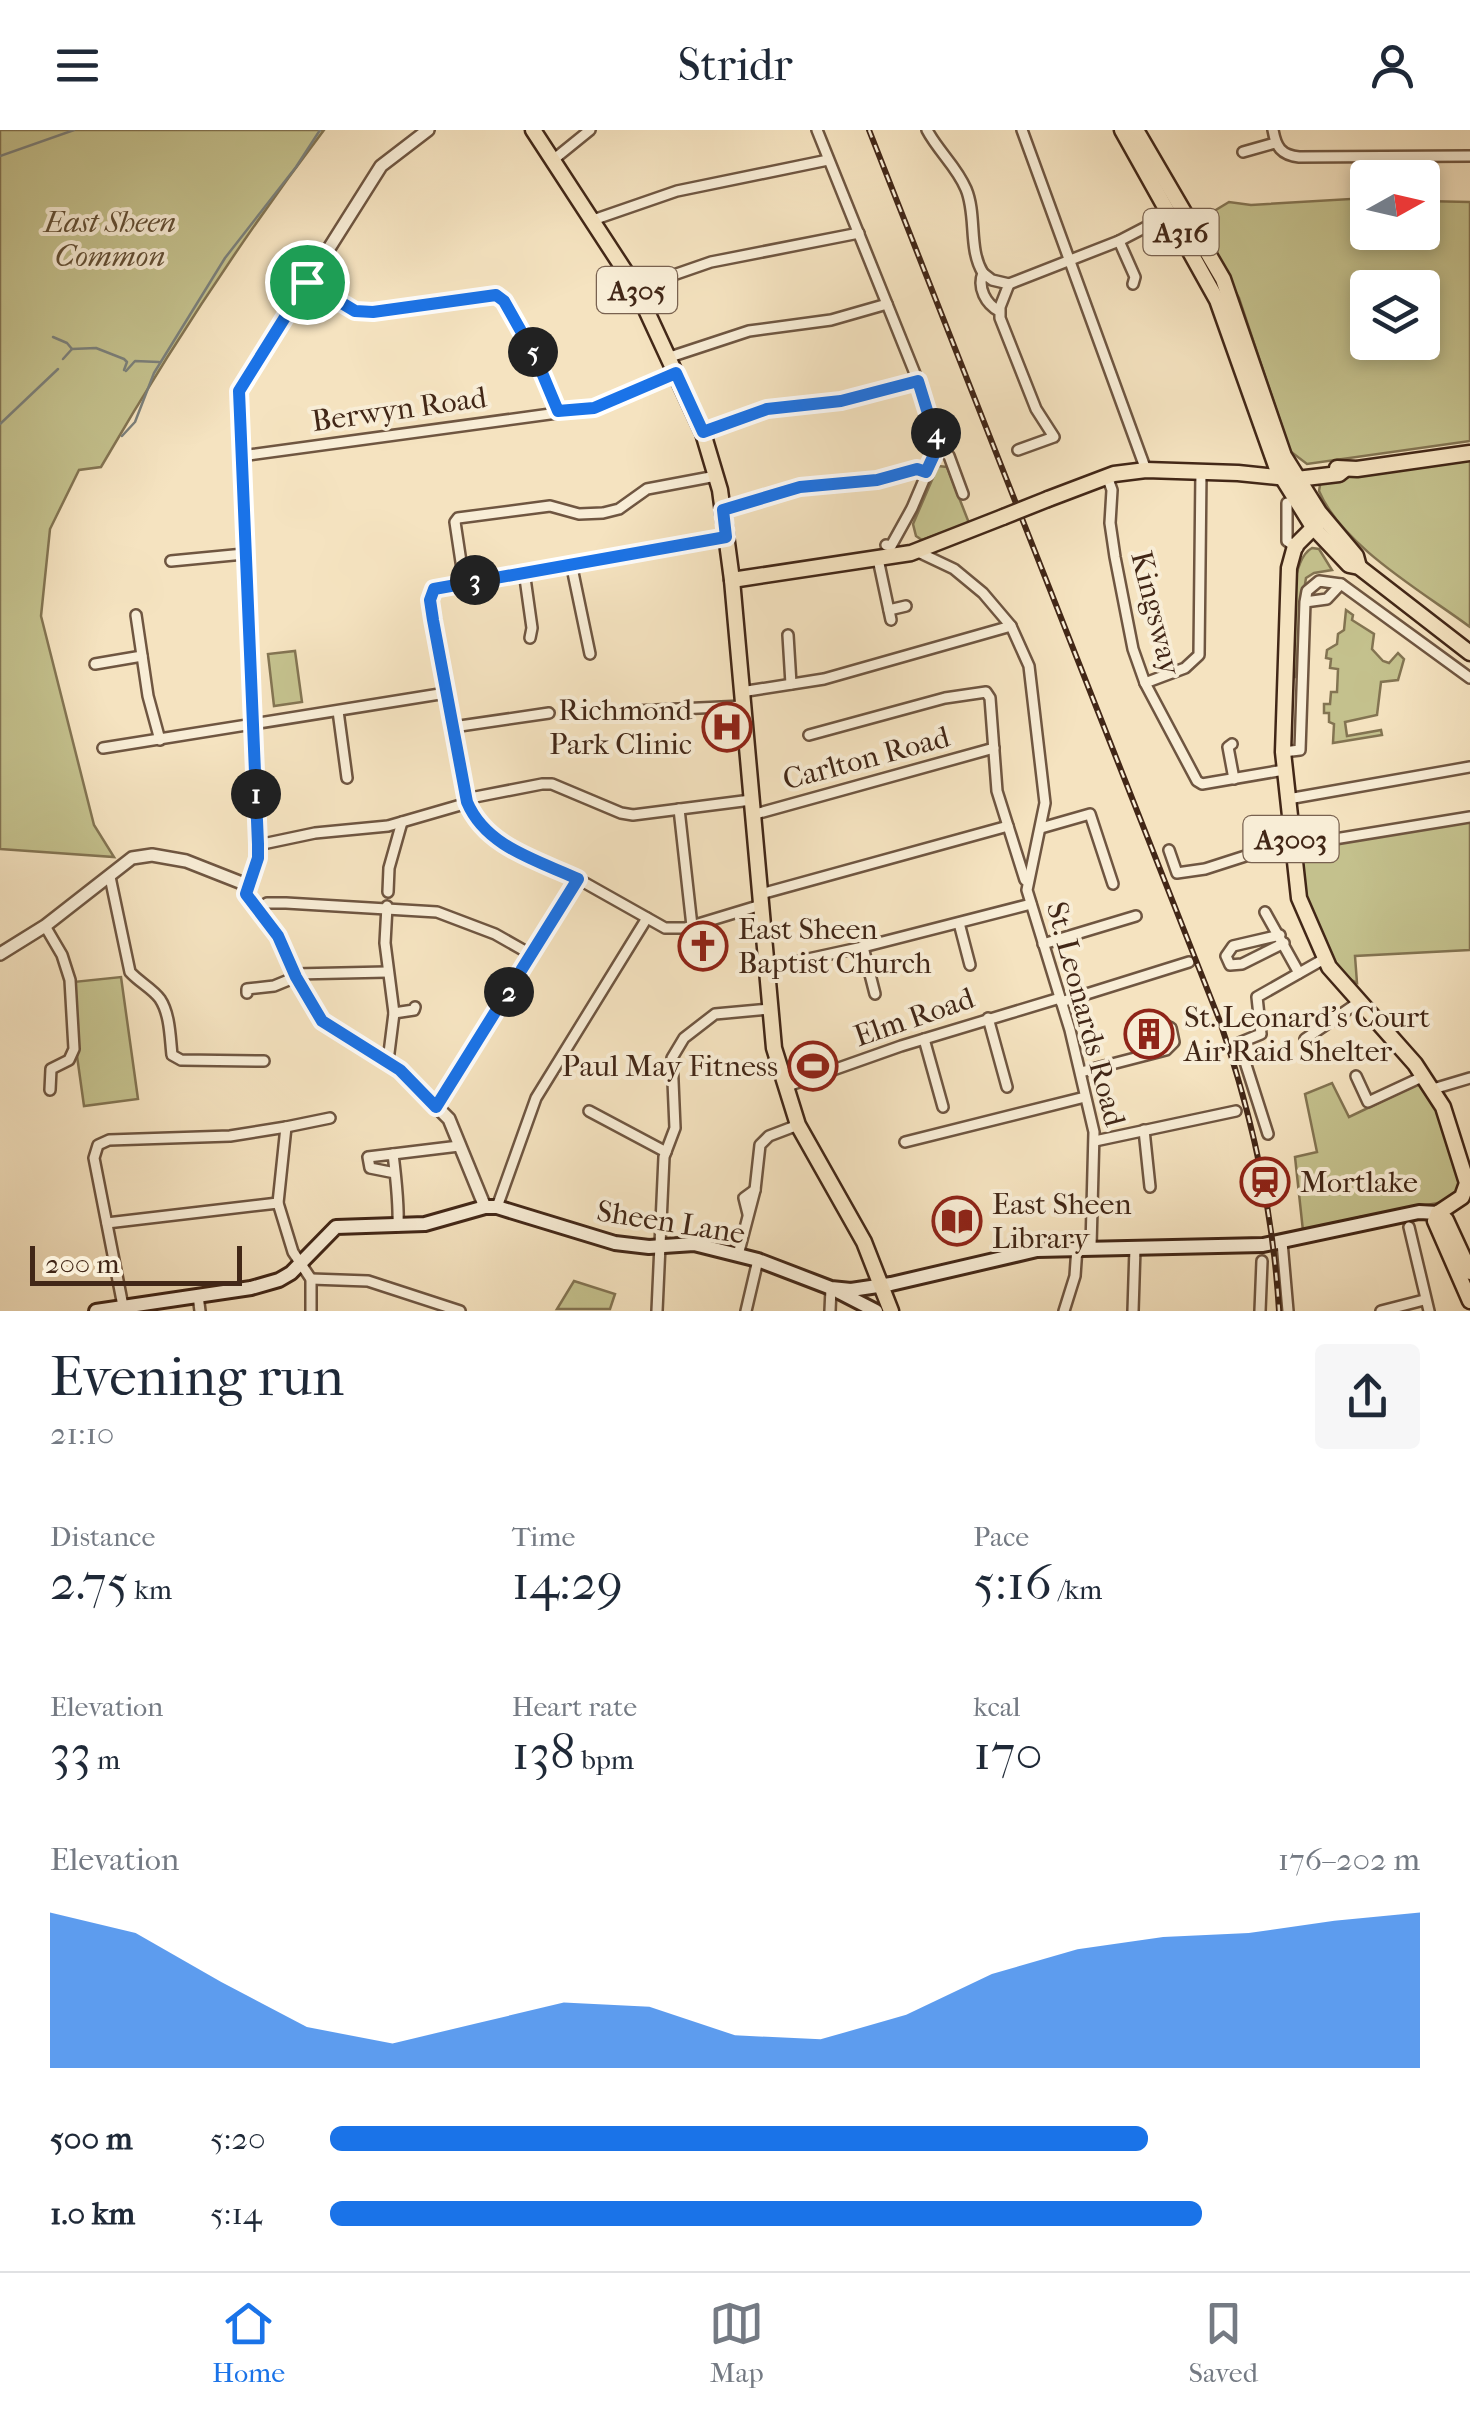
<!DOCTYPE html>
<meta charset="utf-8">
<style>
:root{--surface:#fff;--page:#f6f6f7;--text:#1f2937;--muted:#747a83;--line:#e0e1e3;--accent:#1a73e8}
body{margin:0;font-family:"IM FELL French Canon",serif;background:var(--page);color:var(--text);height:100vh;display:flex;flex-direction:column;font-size:38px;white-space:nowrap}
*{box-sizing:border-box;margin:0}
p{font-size:32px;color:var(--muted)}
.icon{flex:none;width:55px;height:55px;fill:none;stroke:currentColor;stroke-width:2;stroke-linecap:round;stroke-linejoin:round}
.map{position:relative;height:1181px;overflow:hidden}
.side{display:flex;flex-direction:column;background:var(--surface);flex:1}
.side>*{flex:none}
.needle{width:65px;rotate:82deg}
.buttons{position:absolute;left:1350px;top:30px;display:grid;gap:20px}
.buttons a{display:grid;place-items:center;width:90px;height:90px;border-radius:10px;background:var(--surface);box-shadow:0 5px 15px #0003;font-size:50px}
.scale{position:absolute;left:30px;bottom:25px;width:212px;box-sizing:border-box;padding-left:10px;border:5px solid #422717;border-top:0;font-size:28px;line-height:35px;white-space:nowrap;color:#422717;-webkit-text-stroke:8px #f8edd6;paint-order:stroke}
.pin{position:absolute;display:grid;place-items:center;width:85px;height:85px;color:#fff;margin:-42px;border:5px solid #fff;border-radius:50%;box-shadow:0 2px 10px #0007}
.km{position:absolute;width:50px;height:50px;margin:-25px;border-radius:50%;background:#222;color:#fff;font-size:28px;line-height:50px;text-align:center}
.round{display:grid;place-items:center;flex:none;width:105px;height:105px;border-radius:10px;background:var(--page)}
.headline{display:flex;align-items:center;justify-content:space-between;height:170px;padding:0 50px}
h1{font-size:55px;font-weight:600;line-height:75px}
.stats{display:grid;grid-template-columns:repeat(3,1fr);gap:15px;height:170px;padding:10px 50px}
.stats div{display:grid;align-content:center}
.stats b{font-size:50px;font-weight:600}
.stats small{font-size:28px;font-weight:400}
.stats p{font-size:28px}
.chart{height:280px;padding:20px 50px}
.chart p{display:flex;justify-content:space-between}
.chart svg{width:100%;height:180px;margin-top:10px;fill:var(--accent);opacity:.7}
ul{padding:0 50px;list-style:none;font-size:32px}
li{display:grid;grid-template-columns:160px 120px 1fr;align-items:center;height:75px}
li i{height:25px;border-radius:12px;background:var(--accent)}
header{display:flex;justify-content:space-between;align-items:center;height:130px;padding:0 50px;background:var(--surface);font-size:45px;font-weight:600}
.menu{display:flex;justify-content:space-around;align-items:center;height:140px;border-top:2px solid var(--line);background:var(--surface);font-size:28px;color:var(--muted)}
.menu a{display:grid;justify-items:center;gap:5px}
.menu .selected{color:var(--accent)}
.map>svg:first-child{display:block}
.green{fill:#c4c18d;stroke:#837452;stroke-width:2.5;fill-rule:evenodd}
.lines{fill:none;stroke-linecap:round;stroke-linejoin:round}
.stream{stroke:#7b807b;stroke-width:2.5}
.minor-casing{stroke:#6f5641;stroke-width:14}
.tertiary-casing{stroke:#6f5641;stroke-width:16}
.secondary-casing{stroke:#422717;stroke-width:18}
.primary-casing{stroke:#422717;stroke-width:19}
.trunk-casing{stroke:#422717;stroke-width:19}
.minor{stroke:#f8edd6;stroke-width:9}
.tertiary{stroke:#f8edd6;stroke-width:11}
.secondary{stroke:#f8edd6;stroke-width:12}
.primary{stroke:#f5e3c0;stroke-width:14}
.trunk{stroke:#f5e3c0;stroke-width:14}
.rail-casing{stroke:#422717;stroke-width:6}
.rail{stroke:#f8edd6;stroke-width:2.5;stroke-dasharray:8;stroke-linecap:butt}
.trunk-bridge-casing{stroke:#422717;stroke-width:19;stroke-linecap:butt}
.trunk-bridge{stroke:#f5e3c0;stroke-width:14}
.route-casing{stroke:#fff;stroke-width:20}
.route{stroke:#1a73e8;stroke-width:12}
.labels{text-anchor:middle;stroke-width:8;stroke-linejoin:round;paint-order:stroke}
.shield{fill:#f8edd6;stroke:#796250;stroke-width:2.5}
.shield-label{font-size:28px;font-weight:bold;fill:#422717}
.park-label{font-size:30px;font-style:italic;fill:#624e34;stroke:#f8edd6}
.street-label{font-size:30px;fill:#422717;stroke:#f8edd6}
.poi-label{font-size:30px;fill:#422717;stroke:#f8edd6;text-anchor:start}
</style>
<header><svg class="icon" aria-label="menu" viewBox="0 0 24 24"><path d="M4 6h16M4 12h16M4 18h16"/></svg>Stridr<svg class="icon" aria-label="person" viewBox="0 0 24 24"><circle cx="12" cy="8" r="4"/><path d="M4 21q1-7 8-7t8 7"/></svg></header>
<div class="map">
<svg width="1470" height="1181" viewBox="0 0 1470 1181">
<rect width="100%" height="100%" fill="#f5e3c0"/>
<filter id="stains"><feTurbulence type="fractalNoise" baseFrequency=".002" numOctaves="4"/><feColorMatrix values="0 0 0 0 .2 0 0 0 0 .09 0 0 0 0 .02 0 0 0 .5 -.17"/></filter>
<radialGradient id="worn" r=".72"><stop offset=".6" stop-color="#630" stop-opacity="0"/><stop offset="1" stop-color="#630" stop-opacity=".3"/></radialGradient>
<g class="green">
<path d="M0,0H324C242,108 169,220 101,337L79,340L50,399L41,486L94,695L114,727L0,719Z"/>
<path d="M1367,68L1368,102H1422L1423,71L1470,72V311L1307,334L1290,321L1239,168L1196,92L1229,72L1251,75ZM1368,158H1422V212H1368Z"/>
<path d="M1470,329V497C1423,462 1342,416 1319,361L1320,355L1328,350Z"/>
<polygon points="938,336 947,337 969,393 922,410 916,406 913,394"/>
<path d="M1312,418L1319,419L1332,440L1314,443L1306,448L1300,485L1296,547H1292C1293,516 1285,433 1312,418Z"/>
<polygon points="1346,480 1353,485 1352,490 1374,504 1372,519 1383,531 1389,533 1398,523 1404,529 1398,550 1381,552 1377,585 1345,592 1347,606 1381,600 1382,605 1333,613 1334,594 1329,592 1329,583 1324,583 1324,574 1330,574 1331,562 1337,562 1338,539 1330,538 1331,529 1326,528 1327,520 1337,514 1338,504 1344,500"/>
<polygon points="295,521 302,572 274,576 268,524"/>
<path d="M1470,691V820L1355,826L1357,853C1328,842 1290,744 1304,717Z"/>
<polygon points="121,847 138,969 84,976 77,926 73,852"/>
<path d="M1332,953L1349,987L1420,953C1443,982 1458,1024 1461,1060L1449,1071L1360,1087L1303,1101L1295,1027L1317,1022L1305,964Z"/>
<polygon points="574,1151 615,1164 610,1179 557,1179"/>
</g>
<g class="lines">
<g class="stream">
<polyline points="0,26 74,0"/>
<polyline points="53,207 67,213 72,219"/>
<polyline points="63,229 72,219 96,218 124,229 127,232 124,240"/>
<polyline points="126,241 135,231 159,232"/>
<polyline points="0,294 58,239"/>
<polyline points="122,306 135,292 154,243 225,128 296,37 320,0"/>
</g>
<g class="minor-casing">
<g id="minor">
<polyline points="817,0 918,251 938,317 949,326 963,364"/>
<path d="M927,0C938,21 957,37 966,59C977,85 968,119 983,143"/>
<polyline points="1022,0 1146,340"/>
<path d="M1273,0C1276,17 1281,25 1299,27L1470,26"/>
<polyline points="1243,22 1275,13"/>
<polyline points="553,30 590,0"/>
<polyline points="593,90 677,61 828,30"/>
<polyline points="1119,111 1135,147 1133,154"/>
<polyline points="307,152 355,181 373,182 496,165 504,171 535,226 558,281"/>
<polyline points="1009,154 1119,111 1171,84"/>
<polyline points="636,158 711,132 859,103"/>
<path d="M999,181C986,174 977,158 983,143L992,150L1009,154L1000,177V188L1036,279L1054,307L1018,320"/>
<polyline points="670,227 749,201 831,190 887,174"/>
<polyline points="703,303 767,279 861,267 918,251"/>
<polyline points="241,326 594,278 677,243"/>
<polyline points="1107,346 1112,360 1110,393 1115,427 1133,519 1145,553 1197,651 1202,654 1284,640"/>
<polyline points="1287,373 1287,411 1298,418"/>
<polyline points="723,380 800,357 877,350 917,339 926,341"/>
<polyline points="726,407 439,457 434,459 430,472 467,671 473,686 496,710 578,749 665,798 685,798 761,775"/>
<polyline points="886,415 891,416 912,378 938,317"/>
<polyline points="916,421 954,439 983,463 1011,496 1029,536 1045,673 1027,760 1070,900 1094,1002 1091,1116"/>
<polyline points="878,429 891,490"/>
<polyline points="171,431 244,424"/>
<polyline points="571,433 590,524"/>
<polyline points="524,441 532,498 530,508"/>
<polyline points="464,452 455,392 458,388 550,376 579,384 603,383 619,379 647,359 716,346"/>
<polyline points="1341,454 1470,548"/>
<polyline points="889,480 906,476"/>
<polyline points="136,485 148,566 160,610"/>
<polyline points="788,505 791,554"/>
<polyline points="95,534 142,526"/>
<polyline points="1145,553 1185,538 1199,525 1201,341"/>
<polyline points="741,562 824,549 1011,496"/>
<polyline points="338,581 347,648"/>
<polyline points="569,584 743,576"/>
<polyline points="453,597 549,583"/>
<polyline points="809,605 945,568 986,562 990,568 997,661 1025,750"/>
<polyline points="1232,614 1228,617 1234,649"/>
<polyline points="103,618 446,563"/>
<polyline points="1283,622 1300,620 1305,472 1307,461 1319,451 1341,454 1327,469 1305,472"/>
<polyline points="1288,669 1470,637"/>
<polyline points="679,679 692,796"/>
<polyline points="752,685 994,618"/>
<polyline points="1041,698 1090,684 1113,754"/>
<polyline points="258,715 315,703 388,696 464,674 470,668 542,654 552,654 621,683 633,685 751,670"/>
<polyline points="1169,720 1177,743 1205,739 1261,721 1470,687"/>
<path d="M110,747L130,842C139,852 153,859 160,869C170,884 170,907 172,925L181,930L264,931"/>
<polyline points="388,762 389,738 402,692"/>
<polyline points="761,764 1008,696"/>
<polyline points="387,776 385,813 394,883 388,931"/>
<polyline points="259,778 267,773 286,773 437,782 495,804 532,825"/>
<polyline points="1265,782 1299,843"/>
<polyline points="959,793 970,835"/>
<polyline points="45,796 62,825 70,850 74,919 69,930 51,939 50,960"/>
<polyline points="1280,805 1233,816 1226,826 1230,835 1242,834 1284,813"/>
<polyline points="1043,814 1136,786"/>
<polyline points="863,817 875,864"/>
<polyline points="767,838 863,817 1031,774"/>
<polyline points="295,844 387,842"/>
<polyline points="247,863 247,859 274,856 296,847"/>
<polyline points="1061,872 1189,832"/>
<polyline points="394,883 414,880 415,877"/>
<polyline points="988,888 1007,957"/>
<polyline points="924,909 943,977"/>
<polyline points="1305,909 1359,872"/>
<polyline points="1081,942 1166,920 1174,912 1171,898 1165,895 1140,902 1141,925"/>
<polyline points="1356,946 1368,972 1424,946"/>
<polyline points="785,957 901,916 1060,868"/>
<polyline points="1433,959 1470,948"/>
<polyline points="436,977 578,749"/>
<polyline points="589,981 666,1022"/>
<polyline points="286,997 330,988"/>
<polyline points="1144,1000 1150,1057"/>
<polyline points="1268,1004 1239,913 1261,904 1257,867 1324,829"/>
<polyline points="1095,1011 1236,981"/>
<polyline points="905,1012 1081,968"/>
<polyline points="393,1024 459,1016"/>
<path d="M395,1043L370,1038L368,1027L393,1024C396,1048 399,1072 398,1096"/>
<polyline points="497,1077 536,968 647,788"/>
<polyline points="748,1084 744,1068 755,1060"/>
<polyline points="107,1093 278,1073"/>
<polyline points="1409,1097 1429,1181"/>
<polyline points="1282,1112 1288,1181"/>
<polyline points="738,1125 755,1060 760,1015 769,1006 798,995"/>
<polyline points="311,1149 368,1151 460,1181"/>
<polyline points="198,1165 200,1181"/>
<polyline points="123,1176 94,1028 98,1015 109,1010 230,1006 286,997 278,1073 293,1122 311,1149 311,1181"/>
<polyline points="657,1181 664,1027 675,998 672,928 684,908 715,884 770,879"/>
<polyline points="746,1181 758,1130"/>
<polyline points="830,1181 831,1158"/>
<polyline points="1064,1181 1075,1146 1077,1117"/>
<polyline points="1133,1181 1135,1118"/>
<polyline points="1260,1181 1262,1131"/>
<polyline points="1381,1181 1424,1170"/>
</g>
</g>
<g class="tertiary-casing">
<g id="tertiary">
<polyline points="428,0 381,36 239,261 258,715 258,728 246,764 278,806 308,869 322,891 400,940 449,989 485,1077"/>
<polyline points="0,824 45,796 132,728 152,725 186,731 247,755"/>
</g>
</g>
<g class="secondary-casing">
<g id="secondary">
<polyline points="839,1162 876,1181"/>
<polyline points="96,1181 251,1158 279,1150 291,1143 336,1097 425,1094 485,1077 497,1077 615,1113 649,1117 694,1114 758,1130 831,1158 851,1160 891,1154 1037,1120 1263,1115 1419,1082 1438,1083"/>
</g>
</g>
<g class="primary-casing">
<g id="primary">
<polyline points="533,0 636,158 703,303 720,360 732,450"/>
<polyline points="1322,389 1295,416 1289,438 1283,622 1299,768 1329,837 1415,934 1443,977 1467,1053 1462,1067 1438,1083"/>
<polyline points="1438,1083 1435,1091 1470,1171"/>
<polyline points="1438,1083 1446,1090 1470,1142"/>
</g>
</g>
<g class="trunk-casing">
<g id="trunk">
<polyline points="1122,0 1217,170 1277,339 1313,397 1349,435 1359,437 1470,523"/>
<polyline points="1136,0 1223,149 1284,326 1319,382 1356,426 1359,437"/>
<polyline points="1337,338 1357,339 1470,323"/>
<polyline points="1048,369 1114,344 1146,340 1238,343 1297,349 1339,344 1344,340"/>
<polyline points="891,1181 864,1112 798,995 774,918 732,450 911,423 1003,387"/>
</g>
</g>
<use href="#minor" class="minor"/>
<use href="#tertiary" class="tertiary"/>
<use href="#secondary" class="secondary"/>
<use href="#primary" class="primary"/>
<use href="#trunk" class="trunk"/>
<g class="rail-casing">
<path id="rail" d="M869,0L1219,889C1252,984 1273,1080 1279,1181"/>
</g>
<use href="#rail" class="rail"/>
<g class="trunk-bridge-casing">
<polyline id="trunk-bridge" points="1003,387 1048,369"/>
</g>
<use href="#trunk-bridge" class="trunk-bridge"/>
</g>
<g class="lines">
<g class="route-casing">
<path id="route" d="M307,152L355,181L373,182L496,165L504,171L535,226L558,281L594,278L676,243L703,302L767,279L841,271L918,251L938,316L926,342L917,339L877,350L800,357L723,380L726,407L434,459L430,470L433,490L467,672C486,717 537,730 578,749L436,977L400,940L322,891L296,847L278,806L246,764L258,728V714L239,261Z"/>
</g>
<use href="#route" class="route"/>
</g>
<defs>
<g id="hospital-ring" transform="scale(2.5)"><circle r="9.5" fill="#f8edd6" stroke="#8f2418" stroke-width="1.5"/><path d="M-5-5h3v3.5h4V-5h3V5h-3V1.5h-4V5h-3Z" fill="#8f2418"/></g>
<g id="church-ring" transform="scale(2.5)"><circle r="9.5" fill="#f8edd6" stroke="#8f2418" stroke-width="1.5"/><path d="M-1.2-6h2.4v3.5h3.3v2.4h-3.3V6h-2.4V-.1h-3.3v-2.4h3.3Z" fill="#8f2418"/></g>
<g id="building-ring" transform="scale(2.5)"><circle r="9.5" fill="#f8edd6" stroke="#8f2418" stroke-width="1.5"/><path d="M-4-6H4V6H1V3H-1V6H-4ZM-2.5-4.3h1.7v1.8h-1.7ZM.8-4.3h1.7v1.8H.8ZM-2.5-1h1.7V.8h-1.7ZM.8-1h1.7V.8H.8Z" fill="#8f2418"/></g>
<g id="stadium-ring" transform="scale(2.5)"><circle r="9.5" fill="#f8edd6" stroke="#8f2418" stroke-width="1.5"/><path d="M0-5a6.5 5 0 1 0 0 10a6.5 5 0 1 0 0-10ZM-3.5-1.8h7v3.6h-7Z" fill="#8f2418"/></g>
<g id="station-ring" transform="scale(2.5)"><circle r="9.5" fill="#f8edd6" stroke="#8f2418" stroke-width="1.5"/><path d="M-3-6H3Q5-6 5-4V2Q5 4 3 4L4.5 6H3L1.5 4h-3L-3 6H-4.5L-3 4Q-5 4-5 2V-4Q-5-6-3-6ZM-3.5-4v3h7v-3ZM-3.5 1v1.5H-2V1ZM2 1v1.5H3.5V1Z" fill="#8f2418"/></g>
<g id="library-ring" transform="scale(2.5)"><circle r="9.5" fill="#f8edd6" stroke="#8f2418" stroke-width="1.5"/><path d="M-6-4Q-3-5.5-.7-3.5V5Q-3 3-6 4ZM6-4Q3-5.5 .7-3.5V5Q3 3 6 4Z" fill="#8f2418"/></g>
</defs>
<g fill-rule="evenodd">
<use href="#hospital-ring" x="727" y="597"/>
<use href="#church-ring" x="703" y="816"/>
<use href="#building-ring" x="1149" y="904"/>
<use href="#stadium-ring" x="813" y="936"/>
<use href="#station-ring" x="1265" y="1052"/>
<use href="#library-ring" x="957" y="1091"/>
</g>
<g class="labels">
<g class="shield">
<rect x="1143.5" y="79" width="75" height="46" rx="8"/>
<rect x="597" y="137" width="80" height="46" rx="8"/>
<rect x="1243.5" y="686" width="95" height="46" rx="8"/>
</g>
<g class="shield-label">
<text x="1181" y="112">A316</text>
<text x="637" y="170">A305</text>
<text x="1291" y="719">A3003</text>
</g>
<g class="park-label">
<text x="110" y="102">East Sheen<tspan x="110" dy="34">Common</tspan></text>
</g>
<g class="street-label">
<text transform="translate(399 279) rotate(-8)" y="10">Berwyn Road</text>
<text transform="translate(1156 483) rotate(76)" y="10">Kingsway</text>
<text transform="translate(866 628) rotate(-15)" y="10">Carlton Road</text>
<text transform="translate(1086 884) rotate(75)" y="10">St. Leonards Road</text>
<text transform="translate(914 887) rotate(-19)" y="10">Elm Road</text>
<text transform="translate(671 1092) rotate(9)" y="10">Sheen Lane</text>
</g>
<g class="poi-label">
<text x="692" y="590" text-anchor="end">Richmond<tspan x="692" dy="34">Park Clinic</tspan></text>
<text x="738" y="809">East Sheen<tspan x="738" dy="34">Baptist Church</tspan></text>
<text x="1184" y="897">St. Leonard's Court<tspan x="1184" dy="34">Air Raid Shelter</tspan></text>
<text x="778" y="946" text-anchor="end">Paul May Fitness</text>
<text x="1300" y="1062">Mortlake</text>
<text x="992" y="1084">East Sheen<tspan x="992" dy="34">Library</tspan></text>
</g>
</g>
<rect width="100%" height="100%" filter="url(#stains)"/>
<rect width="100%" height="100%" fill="url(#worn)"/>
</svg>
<div class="buttons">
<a><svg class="needle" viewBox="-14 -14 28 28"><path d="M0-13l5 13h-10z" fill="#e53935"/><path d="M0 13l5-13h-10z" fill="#747a83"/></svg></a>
<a><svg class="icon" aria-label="layers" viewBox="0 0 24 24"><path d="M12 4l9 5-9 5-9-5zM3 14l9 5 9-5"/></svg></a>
</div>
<div class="scale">200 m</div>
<div class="pin" style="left:307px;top:152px;background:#1e9e55"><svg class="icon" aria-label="arrive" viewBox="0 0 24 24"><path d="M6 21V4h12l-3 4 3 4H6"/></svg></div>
<b class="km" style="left:256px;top:664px">1</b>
<b class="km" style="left:509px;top:862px">2</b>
<b class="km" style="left:475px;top:450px">3</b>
<b class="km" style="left:936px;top:303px">4</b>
<b class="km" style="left:533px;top:222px">5</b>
</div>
<section class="side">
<div class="headline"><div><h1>Evening run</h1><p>21:10</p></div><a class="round"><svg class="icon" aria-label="share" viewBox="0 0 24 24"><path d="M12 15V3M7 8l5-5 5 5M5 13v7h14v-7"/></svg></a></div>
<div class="stats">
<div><p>Distance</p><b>2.75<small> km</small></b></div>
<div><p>Time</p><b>14:29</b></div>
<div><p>Pace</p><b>5:16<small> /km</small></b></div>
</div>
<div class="stats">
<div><p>Elevation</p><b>33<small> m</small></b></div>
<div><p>Heart rate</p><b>138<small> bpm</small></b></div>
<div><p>kcal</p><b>170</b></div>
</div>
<div class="chart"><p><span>Elevation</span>176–202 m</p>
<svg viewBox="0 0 160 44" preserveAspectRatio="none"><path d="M0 44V6L10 11L20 23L30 34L40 38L50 33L60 28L70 29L80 36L90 37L100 31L110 21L120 15L130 12L140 11L150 8L160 6V44z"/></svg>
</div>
<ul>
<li><b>500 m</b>5:20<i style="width:75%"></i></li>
<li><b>1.0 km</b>5:14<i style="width:80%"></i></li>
</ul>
</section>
<nav class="menu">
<a class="selected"><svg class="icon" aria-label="home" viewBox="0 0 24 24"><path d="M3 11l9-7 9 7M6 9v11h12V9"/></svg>Home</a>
<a><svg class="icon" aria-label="map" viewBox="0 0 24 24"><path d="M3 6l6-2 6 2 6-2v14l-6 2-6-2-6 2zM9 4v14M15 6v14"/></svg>Map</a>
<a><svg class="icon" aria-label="saved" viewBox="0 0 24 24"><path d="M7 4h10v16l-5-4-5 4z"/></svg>Saved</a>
</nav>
